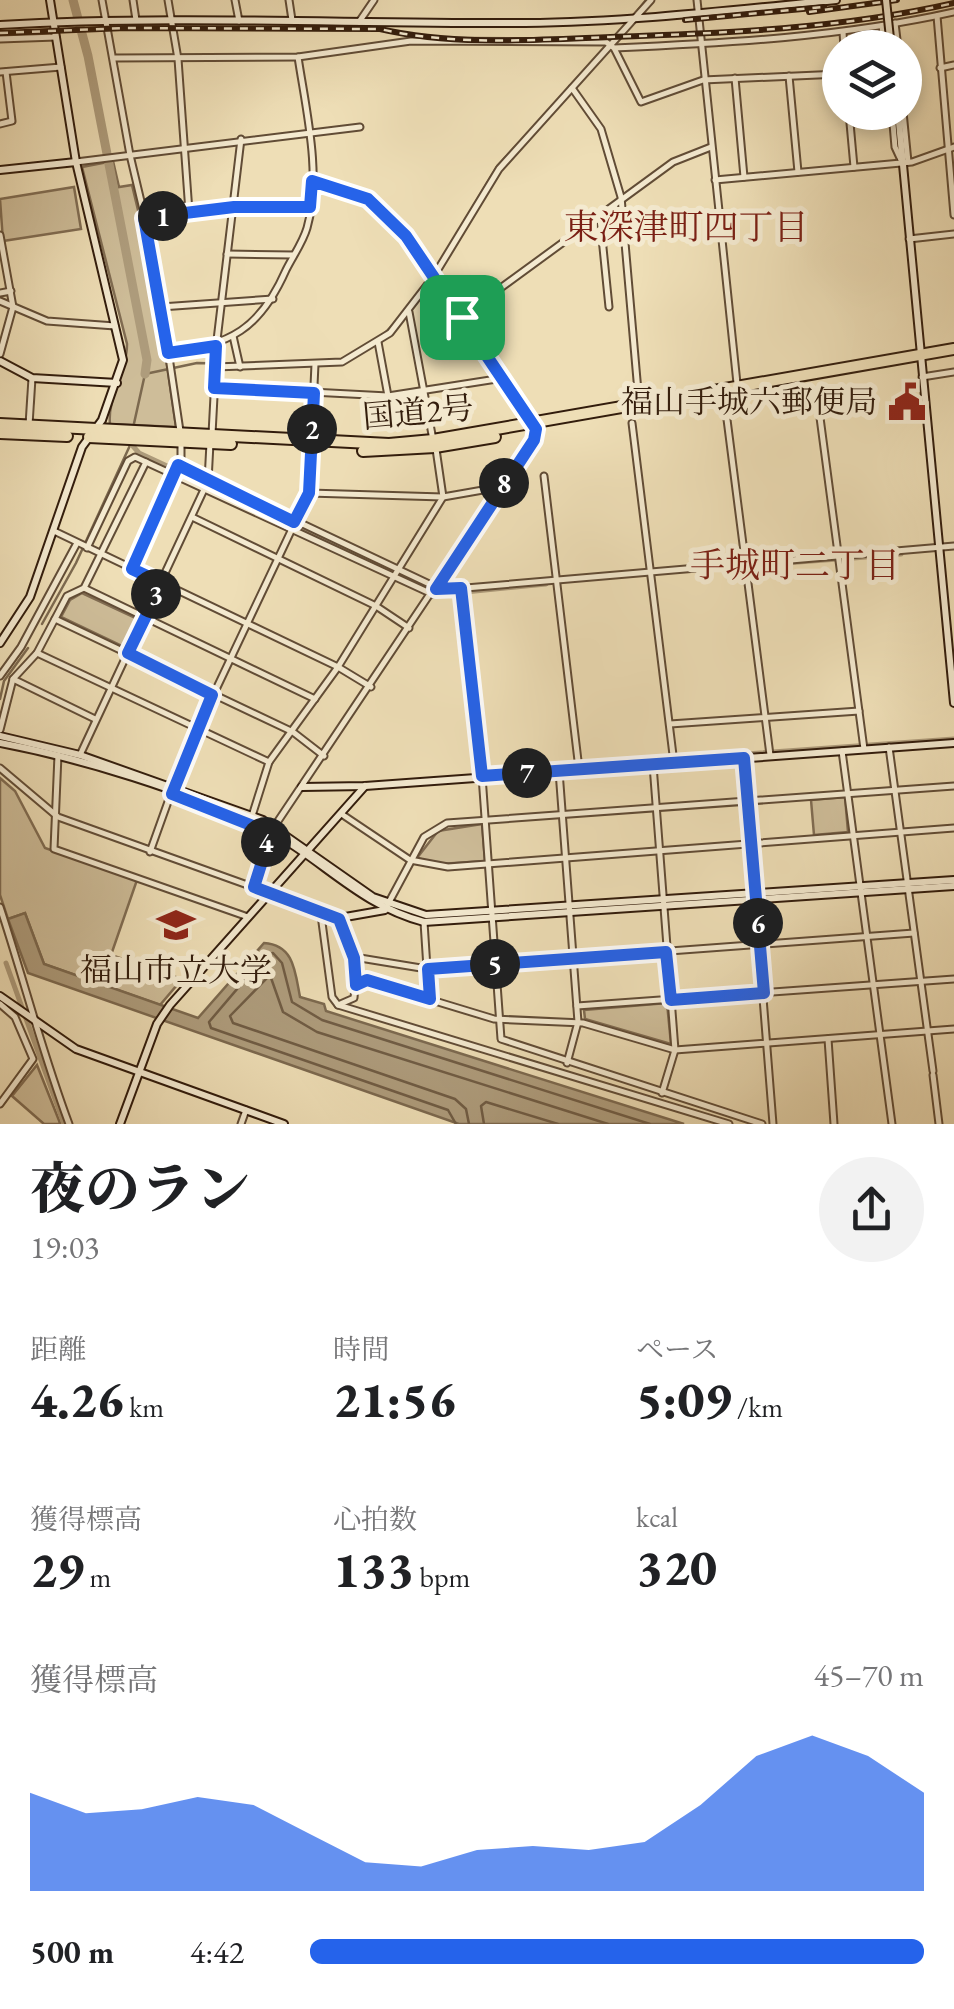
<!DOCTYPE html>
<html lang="ja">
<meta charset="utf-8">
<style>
:root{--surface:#fff;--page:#f2f2f2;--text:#202124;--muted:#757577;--accent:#2563eb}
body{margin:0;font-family:"EB Garamond","Noto Serif JP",serif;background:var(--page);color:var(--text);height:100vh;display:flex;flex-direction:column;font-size:38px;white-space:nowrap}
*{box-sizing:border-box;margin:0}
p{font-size:32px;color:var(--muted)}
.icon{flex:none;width:55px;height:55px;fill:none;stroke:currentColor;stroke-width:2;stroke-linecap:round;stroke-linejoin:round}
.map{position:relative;height:1124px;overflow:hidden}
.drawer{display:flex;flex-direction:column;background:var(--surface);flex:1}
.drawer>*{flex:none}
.tools{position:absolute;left:822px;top:30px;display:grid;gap:20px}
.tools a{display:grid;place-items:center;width:100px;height:100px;border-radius:50%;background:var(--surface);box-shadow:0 5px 15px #0003;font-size:50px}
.pin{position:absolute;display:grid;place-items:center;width:85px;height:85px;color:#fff;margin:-42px;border-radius:20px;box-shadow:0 5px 15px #0006}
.km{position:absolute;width:50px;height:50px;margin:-25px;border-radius:50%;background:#222;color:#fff;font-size:28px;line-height:50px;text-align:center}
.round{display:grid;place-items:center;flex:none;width:105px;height:105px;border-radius:52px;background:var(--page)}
.summary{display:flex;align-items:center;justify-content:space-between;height:170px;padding:0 30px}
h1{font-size:55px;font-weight:800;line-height:75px}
.stats{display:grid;grid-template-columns:repeat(3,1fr);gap:15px;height:170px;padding:10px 30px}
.stats div{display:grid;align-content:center}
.stats b{font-size:50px;font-weight:800}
.stats small{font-size:28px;font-weight:400}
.stats p{font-size:28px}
.chart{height:280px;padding:20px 30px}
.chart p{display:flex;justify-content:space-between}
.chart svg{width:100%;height:180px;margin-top:10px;fill:var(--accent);opacity:.7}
ul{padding:0 30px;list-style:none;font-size:32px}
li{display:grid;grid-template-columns:160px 120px 1fr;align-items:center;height:75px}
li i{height:25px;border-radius:12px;background:var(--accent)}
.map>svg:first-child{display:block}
.green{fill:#cebd99;stroke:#806c52;stroke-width:2.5}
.water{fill:#ae9c7c;stroke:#7c694f;stroke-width:2.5}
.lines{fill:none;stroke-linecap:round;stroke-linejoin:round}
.shore{stroke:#705c44;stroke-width:2.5}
.stream{stroke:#7c694f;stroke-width:2.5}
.canal{stroke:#ae9c7c;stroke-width:5}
.river{stroke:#ae9c7c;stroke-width:9}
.street-casing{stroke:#614c36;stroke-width:9}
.secondary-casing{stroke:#321c0c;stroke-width:10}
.highway-casing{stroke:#321c0c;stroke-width:14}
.street{stroke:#f4ead0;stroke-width:5}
.secondary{stroke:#f4ead0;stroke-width:6}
.highway{stroke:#eedeb6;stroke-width:10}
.rail-casing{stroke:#321c0c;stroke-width:6}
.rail{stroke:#f4ead0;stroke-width:2.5;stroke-dasharray:8;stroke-linecap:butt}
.secondary-bridge-casing{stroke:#321c0c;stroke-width:10;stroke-linecap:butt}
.secondary-bridge{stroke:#f4ead0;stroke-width:6}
.route-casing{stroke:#fff;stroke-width:20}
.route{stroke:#2563eb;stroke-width:12}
.labels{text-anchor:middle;stroke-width:10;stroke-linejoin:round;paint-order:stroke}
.poi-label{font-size:32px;fill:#321c0c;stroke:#f4ead0;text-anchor:end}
.street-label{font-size:32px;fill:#321c0c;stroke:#f4ead0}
.neighbourhood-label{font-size:35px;fill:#7a1f14;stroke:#f4ead0}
</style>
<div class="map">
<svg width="954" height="1124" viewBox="0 0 954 1124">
<rect width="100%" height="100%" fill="#eedeb6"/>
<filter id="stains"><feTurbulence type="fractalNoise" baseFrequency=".002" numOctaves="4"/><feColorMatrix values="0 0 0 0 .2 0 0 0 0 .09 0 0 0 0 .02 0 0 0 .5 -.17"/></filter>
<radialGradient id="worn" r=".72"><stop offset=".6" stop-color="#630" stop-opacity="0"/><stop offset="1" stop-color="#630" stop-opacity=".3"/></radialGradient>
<g class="green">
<path d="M113,161L119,187L132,185L155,281L176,427L110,424C107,398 127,372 127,344L82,167Z"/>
<polygon points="74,187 81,229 3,241 0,199"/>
<polygon points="82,593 140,620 126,648 61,617 70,600"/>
<polygon points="0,778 15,791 45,848 137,880 111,955 182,979 160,1005 44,964 25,913 8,919 0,895"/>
<polygon points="845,797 848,832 814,835 811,800"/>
<polygon points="482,824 485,861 440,864 417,858 438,831"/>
<polygon points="667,1003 671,1044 585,1019 584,1010"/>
<polygon points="37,1065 60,1123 58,1124 44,1124 12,1096"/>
</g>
<path class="water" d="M25,913L44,964L198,1018L264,943C294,945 295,971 300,997L324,1004L326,1011L684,1124H459L28,973L8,919Z"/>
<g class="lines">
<g class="shore">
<polyline points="456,1124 448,1110 211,1028 209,1022 266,955 273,953 282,963 292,1002 322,1020 650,1124"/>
<polyline points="469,1124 466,1109 455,1099 233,1023 230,1016 270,975 283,1012 317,1032 608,1124"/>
<polyline points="484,1124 481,1106 486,1102 558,1124"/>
</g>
<g class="stream">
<polyline points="634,15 646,0"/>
<polyline points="585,70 606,46"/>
<polyline points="459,230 498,165 533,128"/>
<polyline points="385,333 397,321"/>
<polyline points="133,428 145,374 197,363 240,364"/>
<polyline points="42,624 76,563 132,441"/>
<polyline points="0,699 4,681 28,648"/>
</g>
<g class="canal">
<polyline points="132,445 139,453 432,589"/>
<polyline points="842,559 901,554"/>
<polyline points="760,565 838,559"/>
<polyline points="546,584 465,592 487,771 672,760"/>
<polyline points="443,593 457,592"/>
<polyline points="677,759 954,739"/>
<polyline points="6,963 64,1124"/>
</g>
<polyline class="river" points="73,0 88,56 147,360 145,374"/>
<g class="street-casing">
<g id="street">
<polyline points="102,0 130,155 154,256 180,431"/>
<polyline points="133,0 136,20"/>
<polyline points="168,0 178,59 189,212"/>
<polyline points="235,0 239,21"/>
<polyline points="289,0 292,20"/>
<polyline points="697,0 738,393"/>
<polyline points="937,16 954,215"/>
<polyline points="359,22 374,0"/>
<polyline points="895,23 898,48"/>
<polyline points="882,26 885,48"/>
<polyline points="843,32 844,48"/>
<polyline points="0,39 56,37"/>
<polyline points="615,50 641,102 703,80 840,74"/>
<path d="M115,58L298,57L411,41L606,42L614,48C728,43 842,37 954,12"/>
<polyline points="940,68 954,65"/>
<polyline points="0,72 61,67"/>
<polyline points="789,76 798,172"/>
<polyline points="735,78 744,177"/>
<polyline points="572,88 601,129 621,197 639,403"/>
<polyline points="849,112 854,167"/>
<polyline points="892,112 895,147 901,160"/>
<polyline points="903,112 908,162"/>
<polyline points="0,124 12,121 6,72"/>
<polyline points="76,162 360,127"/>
<polyline points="715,180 912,162 954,147"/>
<polyline points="144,218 234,207 310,207"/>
<polyline points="600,218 609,307"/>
<polyline points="0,235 13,307 0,354"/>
<polyline points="909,239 954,234"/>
<polyline points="227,254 293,255"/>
<polyline points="0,293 11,291"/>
<polyline points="0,301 47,321 115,326"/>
<polyline points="161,307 273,299"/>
<polyline points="409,312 433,440"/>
<polyline points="461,317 673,162 711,147"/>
<polyline points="233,336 240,367"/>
<polyline points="378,342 388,396"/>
<path d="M167,353C231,345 260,329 286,270C293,256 303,242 307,228C322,175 306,110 298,57"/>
<polyline points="215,367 342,362 390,333 434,276 499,169 651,0"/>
<polyline points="922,377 954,372"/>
<polyline points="214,387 388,396 503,378"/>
<polyline points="817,395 864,749"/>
<polyline points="724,396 770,755"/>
<polyline points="632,423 674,763"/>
<polyline points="29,425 32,378"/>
<polyline points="212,434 217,340 241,139"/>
<polyline points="178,465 442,590 954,546"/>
<polyline points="544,476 579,769"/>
<polyline points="309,493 443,497 500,487"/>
<polyline points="192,517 376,606 409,628"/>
<polyline points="54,531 338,667 371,687"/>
<polyline points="87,548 128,461 135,457 432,594"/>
<polyline points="132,569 181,462 181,443"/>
<polyline points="84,588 315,699"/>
<polyline points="461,588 482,776 501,1039 762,1124"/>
<polyline points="55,619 293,732 324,756"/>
<polyline points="37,653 269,762"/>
<polyline points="0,676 21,647 77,543"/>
<polyline points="13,679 95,719"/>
<polyline points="670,724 859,711"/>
<polyline points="0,730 13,679 37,653 67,596 84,588 146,462"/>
<polyline points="889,747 933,1071"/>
<polyline points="842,751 892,1124"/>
<polyline points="58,755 54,849 248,917"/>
<polyline points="80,755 208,481 210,443"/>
<polyline points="744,758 773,1124"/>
<polyline points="653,765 675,1050 662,1093"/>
<polyline points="0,768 58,817 253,887"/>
<polyline points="559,771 578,1022 567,1063"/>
<polyline points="343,815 410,860 448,867 954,828"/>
<polyline points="252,816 269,762 338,667 443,497 436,449"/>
<polyline points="274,827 537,434 405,236 367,199 312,181"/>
<polyline points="150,852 184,757 309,493 315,364"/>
<polyline points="270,894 253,887 271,833"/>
<polyline points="388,904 424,837 447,823 954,786"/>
<path d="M0,907C24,980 42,1052 69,1124"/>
<polyline points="321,915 332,997 338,1005 729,1124"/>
<polyline points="424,922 429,999"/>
<polyline points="354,957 427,969 914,933"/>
<polyline points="356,985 369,981 494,1019 583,1023 675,1050 954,1029"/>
<polyline points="0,1004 15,1017 33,1059 0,1104"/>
<path d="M338,1005L354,998C358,969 350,947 339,919"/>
<polyline points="577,1006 954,979"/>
<polyline points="828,1039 834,1124"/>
<polyline points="933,1075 939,1124"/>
<polyline points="241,1124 246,1110"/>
</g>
</g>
<g class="secondary-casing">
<g id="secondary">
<path d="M0,25C175,15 350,24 525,23C629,22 732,10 836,0"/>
<polyline points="898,112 954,703"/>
<polyline points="0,170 76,162"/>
<polyline points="0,361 32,378 117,383"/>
<polyline points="0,643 30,597 82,447 102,420 123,360 76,162 50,0"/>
<polyline points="0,736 80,755 263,820 373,897 426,915 954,880"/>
<path d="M0,743C84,759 184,790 261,827C321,856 356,904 424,922L954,886"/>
<polyline points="302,787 365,786 954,743"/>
<polyline points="270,894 334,919 385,910"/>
<polyline points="0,996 76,1049 284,1124"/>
<polyline points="120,1124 157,1024 170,1005 365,786"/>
</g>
</g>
<g class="highway-casing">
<g id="highway">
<polyline points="0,424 389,444 433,440 954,349"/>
<polyline points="0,433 67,436"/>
<polyline points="89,437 231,444"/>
<polyline points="363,451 435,447 495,437"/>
</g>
</g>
<use href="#street" class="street"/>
<use href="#secondary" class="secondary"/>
<use href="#highway" class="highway"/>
<g class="rail-casing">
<g id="rail">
<polyline points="809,12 897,0"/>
<polyline points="685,20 824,7"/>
<path d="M0,33L126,28L380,29C454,46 535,40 610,37C726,33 840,29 954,3"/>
</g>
</g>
<use href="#rail" class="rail"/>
<g class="secondary-bridge-casing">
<polyline id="secondary-bridge" points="886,0 891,48"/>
</g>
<use href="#secondary-bridge" class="secondary-bridge"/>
</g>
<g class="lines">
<g class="route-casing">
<polygon id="route" points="312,181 368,199 406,236 536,429 534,440 436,589 461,588 482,776 744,758 764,993 671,1000 666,952 428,969 430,999 367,980 356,985 354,958 339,919 254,887 271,833 172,794 212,695 128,653 162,583 132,569 178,465 294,522 309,493 314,393 214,388 216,346 168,353 144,218 234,207 310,207"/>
</g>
<use href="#route" class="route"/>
</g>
<defs>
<g id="civic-bare" transform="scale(3)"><path d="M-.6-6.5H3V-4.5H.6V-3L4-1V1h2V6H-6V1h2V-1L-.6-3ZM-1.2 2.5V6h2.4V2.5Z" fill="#8f2418" stroke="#f4ead0" stroke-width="2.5" paint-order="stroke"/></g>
<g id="university-bare" transform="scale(3)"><path d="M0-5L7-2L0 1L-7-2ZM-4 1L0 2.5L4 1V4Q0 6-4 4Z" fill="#8f2418" stroke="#f4ead0" stroke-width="2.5" paint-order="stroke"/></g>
</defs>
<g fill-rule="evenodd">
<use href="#civic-bare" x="907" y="402"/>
<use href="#university-bare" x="176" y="925"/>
</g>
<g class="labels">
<g class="poi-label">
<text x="877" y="413">福山手城六郵便局</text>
<text x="176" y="981" text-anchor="middle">福山市立大学</text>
</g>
<g class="street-label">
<text transform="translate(418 412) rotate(-5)" y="11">国道2号</text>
</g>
<g class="neighbourhood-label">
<text x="686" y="239">東深津町四丁目</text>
<text x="795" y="577">手城町二丁目</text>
</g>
</g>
<rect width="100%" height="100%" filter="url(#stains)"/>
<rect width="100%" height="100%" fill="url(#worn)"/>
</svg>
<div class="tools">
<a><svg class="icon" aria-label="layers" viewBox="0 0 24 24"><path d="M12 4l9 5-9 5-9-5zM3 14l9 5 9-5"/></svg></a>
</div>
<div class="pin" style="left:462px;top:317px;background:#1e9e55"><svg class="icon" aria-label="arrive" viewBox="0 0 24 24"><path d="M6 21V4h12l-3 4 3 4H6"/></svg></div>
<b class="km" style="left:163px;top:216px">1</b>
<b class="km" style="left:312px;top:429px">2</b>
<b class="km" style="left:156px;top:594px">3</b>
<b class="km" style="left:266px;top:842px">4</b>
<b class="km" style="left:495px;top:964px">5</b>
<b class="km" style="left:758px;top:923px">6</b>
<b class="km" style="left:527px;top:773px">7</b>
<b class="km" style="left:504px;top:483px">8</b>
</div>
<section class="drawer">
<div class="summary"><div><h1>夜のラン</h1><p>19:03</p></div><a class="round"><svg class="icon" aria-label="share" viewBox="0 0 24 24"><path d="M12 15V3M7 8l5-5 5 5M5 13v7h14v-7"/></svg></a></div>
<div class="stats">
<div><p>距離</p><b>4.26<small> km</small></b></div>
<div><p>時間</p><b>21:56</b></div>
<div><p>ペース</p><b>5:09<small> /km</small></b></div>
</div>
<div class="stats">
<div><p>獲得標高</p><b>29<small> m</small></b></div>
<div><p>心拍数</p><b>133<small> bpm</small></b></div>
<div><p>kcal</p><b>320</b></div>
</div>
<div class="chart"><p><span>獲得標高</span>45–70 m</p>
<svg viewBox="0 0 160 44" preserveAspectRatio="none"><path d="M0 44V20L10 25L20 24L30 21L40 23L50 30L60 37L70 38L80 34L90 33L100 34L110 32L120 23L130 11L140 6L150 11L160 20V44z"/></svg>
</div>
<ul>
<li><b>500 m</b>4:42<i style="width:100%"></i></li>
</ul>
</section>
